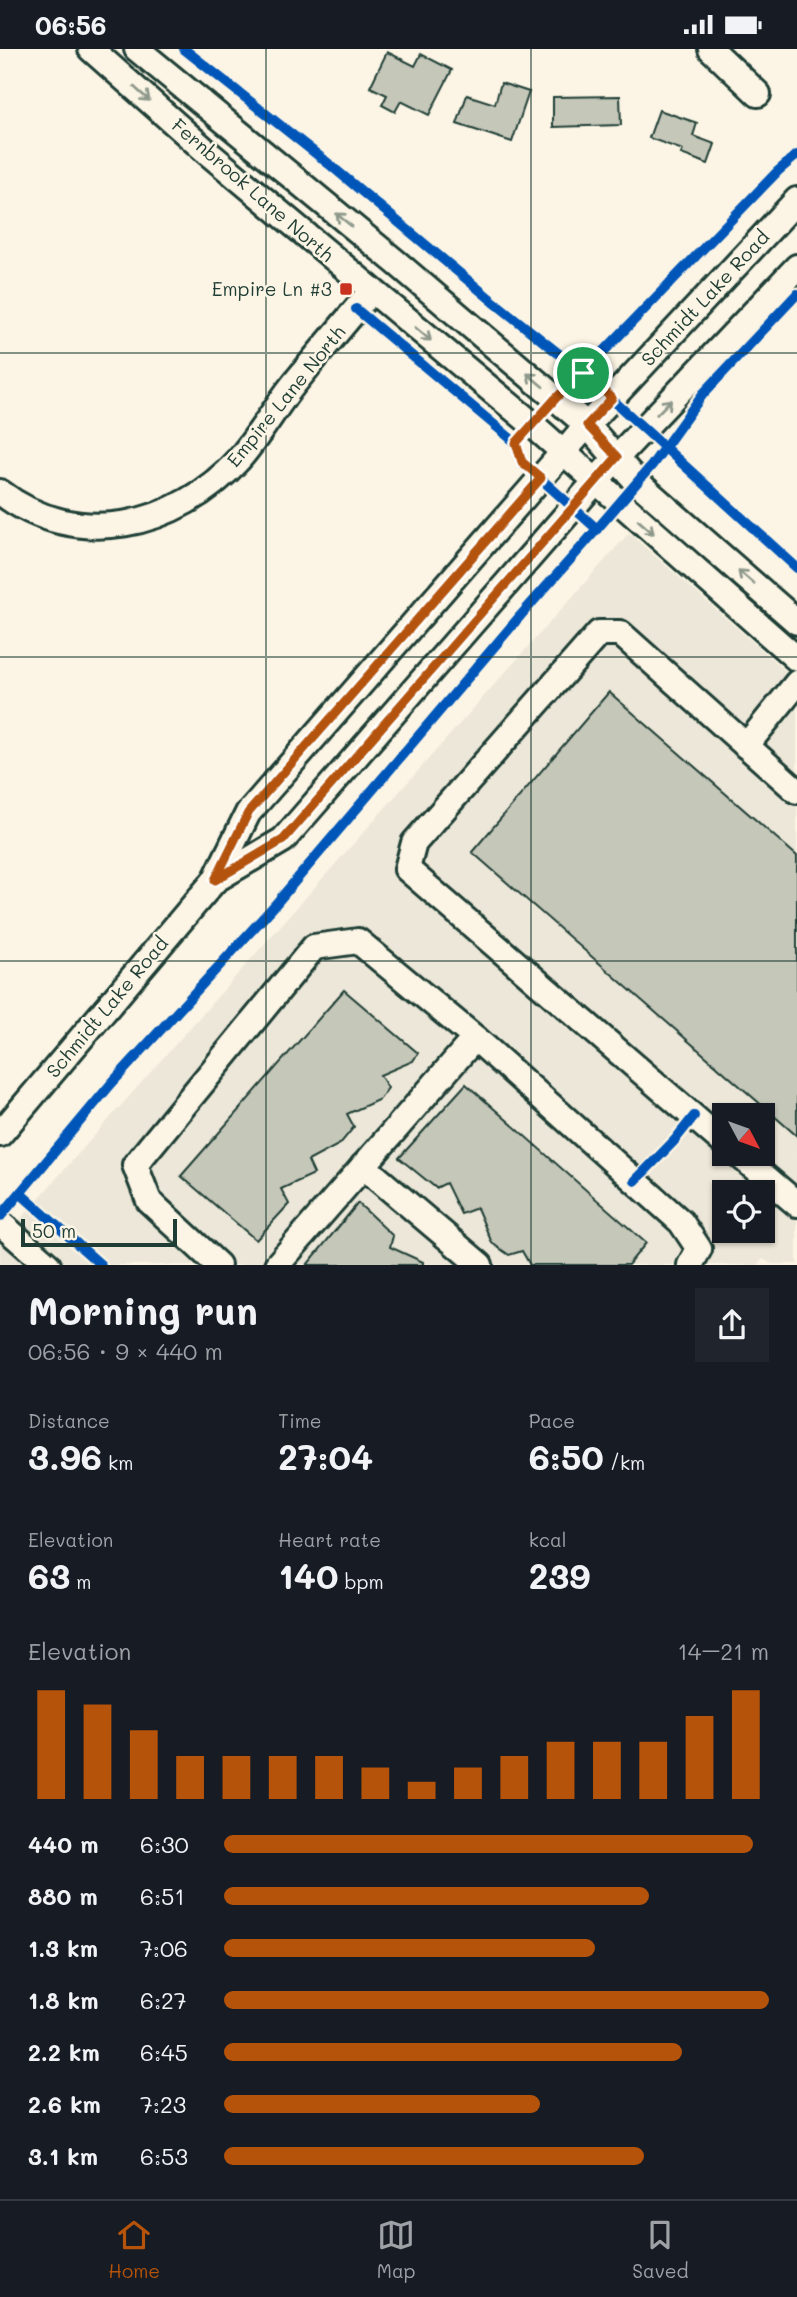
<!DOCTYPE html>
<meta charset="utf-8">
<style>
:root{--surface:#171b24;--page:#20242c;--text:#f1f3f6;--muted:#9ea1a6;--line:#363941;--accent:#b45309}
body{margin:0;font-family:Mali,sans-serif;background:var(--page);color:var(--text);height:100vh;display:flex;flex-direction:column;font-size:26px;white-space:nowrap}
*{box-sizing:border-box;margin:0}
p{font-size:23px;color:var(--muted)}
.icon{flex:none;width:38px;height:38px;fill:none;stroke:currentColor;stroke-width:2;stroke-linecap:round;stroke-linejoin:round}
.map{position:relative;height:1216px;overflow:hidden}
.drawer{display:flex;flex-direction:column;background:var(--surface);flex:1}
.drawer>*{flex:none}
.needle{width:46px;rotate:131deg}
.controls{position:absolute;left:712px;top:1054px;display:grid;gap:14px}
.controls a{display:grid;place-items:center;width:63px;height:63px;border-radius:0px;background:var(--surface);box-shadow:0 2px 5px #0004;font-size:35px}
.scale{position:absolute;left:21px;bottom:18px;width:156px;box-sizing:border-box;padding-left:7px;border:4px solid #1f3d34;border-top:0;font-size:19px;line-height:24px;white-space:nowrap;color:#1f3d34;-webkit-text-stroke:5px #fcf5e5;paint-order:stroke}
.pin{position:absolute;display:grid;place-items:center;width:60px;height:60px;color:#fff;margin:-30px;border:4px solid #fff;border-radius:50%;box-shadow:0 2px 7px #0007}
.round{display:grid;place-items:center;flex:none;width:74px;height:74px;border-radius:0px;background:var(--page)}
.overview{display:flex;align-items:center;justify-content:space-between;height:119px;padding:0 28px}
h1{font-size:38px;font-weight:800;line-height:52px}
.figures{display:grid;grid-template-columns:repeat(3,1fr);gap:10px;height:119px;padding:7px 28px}
.figures div{display:grid;align-content:center}
.figures b{font-size:35px;font-weight:800}
.figures small{font-size:19px;font-weight:400}
.figures p{font-size:19px}
.chart{height:196px;padding:14px 28px}
.chart p{display:flex;justify-content:space-between}
.chart svg{width:100%;height:126px;margin-top:7px;stroke:var(--accent);stroke-width:6}
ul{padding:0 28px;list-style:none;font-size:23px}
li{display:grid;grid-template-columns:112px 84px 1fr;align-items:center;height:52px}
li i{height:18px;border-radius:9px;background:var(--accent)}
.status{display:flex;justify-content:space-between;align-items:center;height:49px;padding:0 35px;background:var(--surface);direction:ltr}
.status svg{height:19px;fill:currentColor}
.tab-bar{display:flex;justify-content:space-around;align-items:center;height:98px;border-top:2px solid var(--line);background:var(--surface);font-size:19px;color:var(--muted)}
.tab-bar a{display:grid;justify-items:center;gap:4px}
.tab-bar .on{color:var(--accent)}
.map>svg:first-child{display:block}
.built{fill:#ece7d8;fill-rule:evenodd}
.building{fill:#c5c7b9;stroke:#1f3d34;stroke-width:2}
.lines{fill:none;stroke-linecap:round;stroke-linejoin:round}
.minor-casing{stroke:#1f3d34;stroke-width:30}
.minor{stroke:#fcf5e5;stroke-width:24}
.cycleway-casing{stroke:#fcf5e5;stroke-width:15}
.cycleway{stroke:#0057b8;stroke-width:10}
.oneway{stroke:#8e998c}
.route-casing{stroke:#fff;stroke-width:14}
.route{stroke:#b45309;stroke-width:9}
.grid{fill:none;stroke:#1f3d34;stroke-width:2;stroke-opacity:0.55}
.poi-dot{fill:#c8321e;stroke:#fcf5e5;stroke-width:2.5}
.labels{text-anchor:middle;stroke-width:5;stroke-linejoin:round;paint-order:stroke}
.street-label{font-size:19px;fill:#1f3d34;stroke:#fcf5e5}
.poi-label{font-size:19px;fill:#1f3d34;stroke:#fcf5e5;text-anchor:end}
</style>
<div class="status"><b>06:56</b><svg viewBox="0 0 49 12"><path d="M0 12V9h3v3zM5 12V6h3v6zM10 12V3h3v9zM15 12V0h3v12zM26 1h20v11H26zM47 4h2v5h-2z"/></svg></div>
<div class="map">
<svg width="797" height="1216" viewBox="0 0 797 1216">
<rect width="100%" height="100%" fill="#fcf5e5"/>
<filter id="ink" filterUnits="userSpaceOnUse"><feTurbulence type="fractalNoise" baseFrequency=".0143" numOctaves="2"/><feDisplacementMap in="SourceGraphic" scale="14" xChannelSelector="R" yChannelSelector="G"/><feConvolveMatrix kernelMatrix="1 2 1 2 8 2 1 2 1" color-interpolation-filters="sRGB"/></filter>
<g filter="url(#ink)">
<path class="built" d="M629,484L797,632V1215H772L763,1210L757,1216H0V1193ZM724,1066H763V1104H724ZM724,1143H763V1181H724Z"/>
<g class="building">
<polygon points="387,3 415,17 421,5 452,21 429,66 401,52 395,63 382,56 387,46 370,38"/>
<polygon points="501,34 529,43 512,93 457,75 467,46 495,55"/>
<polygon points="620,47 621,76 553,78 553,48"/>
<polygon points="659,61 697,74 693,87 715,95 708,115 681,105 683,101 649,89"/>
<polygon points="609,643 797,807 797,1087 472,803"/>
<polygon points="344,941 418,1004 413,1012 380,1026 388,1039 380,1050 347,1065 354,1078 340,1095 308,1112 314,1125 281,1140 289,1155 256,1191 181,1127"/>
<polygon points="466,1035 646,1194 628,1216 530,1216 522,1202 509,1206 492,1194 477,1159 461,1165 446,1134 436,1139 399,1109"/>
<polygon points="358,1154 393,1187 390,1198 423,1213 423,1216 307,1216"/>
</g>
<g class="lines">
<g class="minor-casing">
<g id="minor">
<polyline points="91,0 207,103 526,370 797,610"/>
<polyline points="137,0 397,214 587,376 637,433 797,573"/>
<polyline points="711,0 758,45"/>
<path d="M0,443C76,502 177,479 239,410C259,387 274,360 293,336C318,305 345,274 371,242"/>
<polyline points="746,697 797,634"/>
<polyline points="215,831 283,791 617,408 797,218"/>
<polyline points="0,1085 215,831 248,764 587,376 797,151"/>
<polyline points="724,1094 407,820 414,794 599,584 620,584 797,742"/>
<polyline points="737,1104 797,1155"/>
<polyline points="363,1117 480,1216"/>
<polyline points="0,1174 48,1216"/>
<polyline points="218,1216 149,1152 135,1116 314,898 358,892 475,989 681,1173 699,1200 690,1216"/>
<polyline points="277,1216 475,989"/>
</g>
</g>
<use href="#minor" class="minor"/>
<g class="cycleway-casing">
<g id="cycleway">
<polyline points="184,0 329,115 494,253 583,324 797,519"/>
<polyline points="356,260 516,394 522,413 597,480"/>
<polyline points="516,394 556,349 583,324 778,122 797,106"/>
<polyline points="635,1132 674,1092 694,1067"/>
<polyline points="21,1145 101,1216"/>
<polyline points="0,1168 111,1035 274,857 521,566 585,494 652,416 703,345 797,245"/>
</g>
</g>
<use href="#cycleway" class="cycleway"/>
</g>
<defs><path id="oneway-shaft" d="M-6 0H5M1.5-3L5.5 0L1.5 3" fill="none" stroke-width="1.6" stroke-linecap="round" stroke-linejoin="round" transform="scale(1.75)"/></defs>
<g class="oneway">
<use href="#oneway-shaft" transform="translate(142 45) rotate(42)"/>
<use href="#oneway-shaft" transform="translate(344 171) rotate(-141)"/>
<use href="#oneway-shaft" transform="translate(423 285) rotate(40)"/>
<use href="#oneway-shaft" transform="translate(535 331) rotate(-140)"/>
<use href="#oneway-shaft" transform="translate(664 358) rotate(-46)"/>
<use href="#oneway-shaft" transform="translate(646 478) rotate(41)"/>
<use href="#oneway-shaft" transform="translate(746 528) rotate(-139)"/>
</g>
</g>
<g class="lines" filter="url(#ink)">
<g class="route-casing">
<polygon id="route" points="583,324 612,349 587,376 617,408 283,791 215,831 248,764 541,429 522,413 516,394 556,349"/>
</g>
<use href="#route" class="route"/>
</g>
<path class="grid" d="M266,0V1216M531,0V1216M0,304H797M0,608H797M0,912H797"/>
<rect class="poi-dot" x="339" y="233" width="14" height="14" rx="3.5"/>
<g class="labels">
<g class="street-label">
<text transform="translate(253 141) rotate(41)" y="7">Fernbrook Lane North</text>
<text transform="translate(705 249) rotate(-47)" y="7">Schmidt Lake Road</text>
<text transform="translate(286 347) rotate(-51)" y="7">Empire Lane North</text>
<text transform="translate(107 958) rotate(-50)" y="7">Schmidt Lake Road</text>
</g>
<g class="poi-label">
<text x="332" y="247">Empire Ln #3</text>
</g>
</g>
</svg>
<div class="controls">
<a><svg class="needle" viewBox="-14 -14 28 28"><path d="M0-13l5 13h-10z" fill="#e53935"/><path d="M0 13l5-13h-10z" fill="#9ea1a6"/></svg></a>
<a><svg class="icon" aria-label="locate" viewBox="0 0 24 24"><circle cx="12" cy="12" r="6"/><path d="M12 2v4M12 18v4M2 12h4M18 12h4"/></svg></a>
</div>
<div class="scale">50 m</div>
<div class="pin" style="left:583px;top:324px;background:#1e9e55"><svg class="icon" aria-label="arrive" viewBox="0 0 24 24"><path d="M6 21V4h12l-3 4 3 4H6"/></svg></div>
</div>
<section class="drawer">
<div class="overview"><div><h1>Morning run</h1><p>06:56 · 9 × 440 m</p></div><a class="round"><svg class="icon" aria-label="share" viewBox="0 0 24 24"><path d="M12 15V3M7 8l5-5 5 5M5 13v7h14v-7"/></svg></a></div>
<div class="figures">
<div><p>Distance</p><b>3.96<small> km</small></b></div>
<div><p>Time</p><b>27:04</b></div>
<div><p>Pace</p><b>6:50<small> /km</small></b></div>
</div>
<div class="figures">
<div><p>Elevation</p><b>63<small> m</small></b></div>
<div><p>Heart rate</p><b>140<small> bpm</small></b></div>
<div><p>kcal</p><b>239</b></div>
</div>
<div class="chart"><p><span>Elevation</span>14–21 m</p>
<svg viewBox="0 0 160 44" preserveAspectRatio="none"><path d="M5 44V6M15 44V11M25 44V20M35 44V29M45 44V29M55 44V29M65 44V29M75 44V33M85 44V38M95 44V33M105 44V29M115 44V24M125 44V24M135 44V24M145 44V15M155 44V6"/></svg>
</div>
<ul>
<li><b>440 m</b>6:30<i style="width:97%"></i></li>
<li><b>880 m</b>6:51<i style="width:78%"></i></li>
<li><b>1.3 km</b>7:06<i style="width:68%"></i></li>
<li><b>1.8 km</b>6:27<i style="width:100%"></i></li>
<li><b>2.2 km</b>6:45<i style="width:84%"></i></li>
<li><b>2.6 km</b>7:23<i style="width:58%"></i></li>
<li><b>3.1 km</b>6:53<i style="width:77%"></i></li>
</ul>
</section>
<nav class="tab-bar">
<a class="on"><svg class="icon" aria-label="home" viewBox="0 0 24 24"><path d="M3 11l9-7 9 7M6 9v11h12V9"/></svg>Home</a>
<a><svg class="icon" aria-label="map" viewBox="0 0 24 24"><path d="M3 6l6-2 6 2 6-2v14l-6 2-6-2-6 2zM9 4v14M15 6v14"/></svg>Map</a>
<a><svg class="icon" aria-label="saved" viewBox="0 0 24 24"><path d="M7 4h10v16l-5-4-5 4z"/></svg>Saved</a>
</nav>
